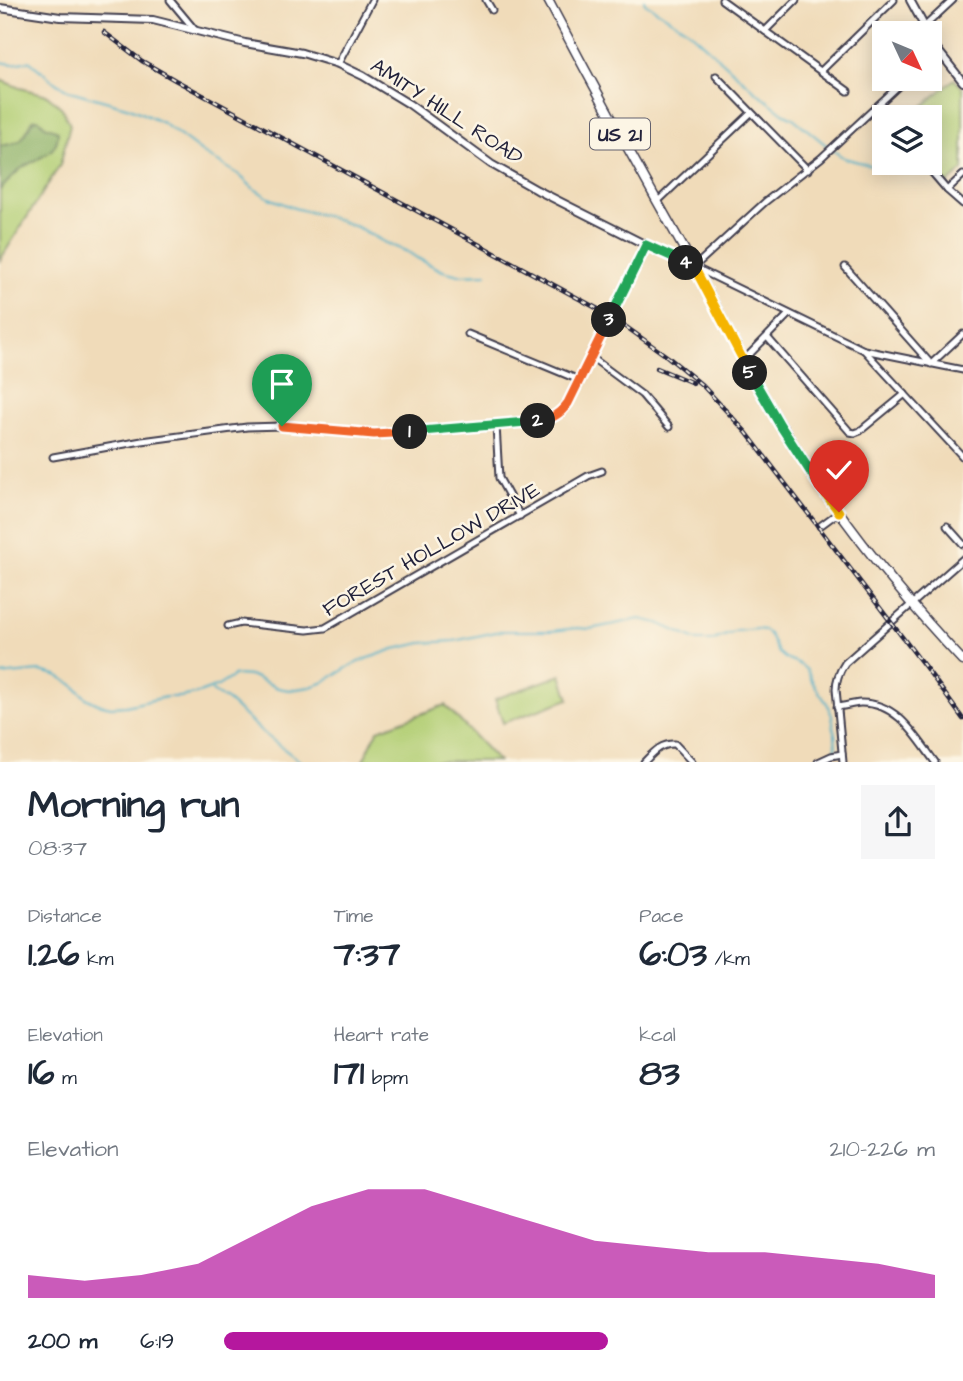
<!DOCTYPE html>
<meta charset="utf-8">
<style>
:root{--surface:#fff;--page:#f6f6f7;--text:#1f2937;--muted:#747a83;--accent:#b5179e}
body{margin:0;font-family:"Architects Daughter",sans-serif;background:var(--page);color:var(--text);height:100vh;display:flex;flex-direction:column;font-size:26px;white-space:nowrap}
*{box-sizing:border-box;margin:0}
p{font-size:23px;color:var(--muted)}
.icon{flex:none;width:38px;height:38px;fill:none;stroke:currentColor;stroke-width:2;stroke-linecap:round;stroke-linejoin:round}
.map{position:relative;height:762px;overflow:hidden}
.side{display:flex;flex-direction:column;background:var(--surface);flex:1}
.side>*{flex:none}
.needle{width:46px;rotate:134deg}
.tools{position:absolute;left:872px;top:21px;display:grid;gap:14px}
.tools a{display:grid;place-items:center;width:70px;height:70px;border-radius:0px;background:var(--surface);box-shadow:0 4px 18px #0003;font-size:35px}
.pin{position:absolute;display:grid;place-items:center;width:60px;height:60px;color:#fff;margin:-72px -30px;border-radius:50% 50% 50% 0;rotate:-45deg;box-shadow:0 0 7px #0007}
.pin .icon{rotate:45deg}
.km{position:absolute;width:35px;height:35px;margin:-18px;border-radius:50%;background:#222;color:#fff;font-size:19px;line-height:35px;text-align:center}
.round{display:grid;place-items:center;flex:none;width:74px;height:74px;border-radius:0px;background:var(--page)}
.summary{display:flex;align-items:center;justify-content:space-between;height:119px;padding:0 28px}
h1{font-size:38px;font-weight:700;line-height:52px}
.figures{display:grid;grid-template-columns:repeat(3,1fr);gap:10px;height:119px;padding:7px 28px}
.figures div{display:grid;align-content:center}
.figures b{font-size:35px;font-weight:700}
.figures small{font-size:19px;font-weight:400}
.figures p{font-size:19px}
.chart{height:196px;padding:14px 28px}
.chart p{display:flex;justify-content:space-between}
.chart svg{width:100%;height:126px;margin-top:7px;fill:var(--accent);opacity:.7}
ul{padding:0 28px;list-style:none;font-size:23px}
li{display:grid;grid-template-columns:112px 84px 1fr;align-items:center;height:52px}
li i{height:18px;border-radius:9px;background:var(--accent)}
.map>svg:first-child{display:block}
.green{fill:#b3cf76;stroke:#6a7858;stroke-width:2}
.forest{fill:#8eb267;stroke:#586a51;stroke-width:2}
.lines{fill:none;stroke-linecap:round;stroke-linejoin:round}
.stream{stroke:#49afc8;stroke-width:2}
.minor-casing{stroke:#413e4e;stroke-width:9}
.tertiary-casing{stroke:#413e4e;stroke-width:10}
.primary-casing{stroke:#413e4e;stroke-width:11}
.minor{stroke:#fff;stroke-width:5}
.tertiary{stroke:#fff;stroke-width:6}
.primary{stroke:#fff;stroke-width:8}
.rail-casing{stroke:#22223b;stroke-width:4.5}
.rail{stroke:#fcf5e5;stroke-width:2;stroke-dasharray:5;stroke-linecap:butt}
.split-1-casing{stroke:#fff;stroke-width:14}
.split-2-casing{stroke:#fff;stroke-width:14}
.split-3-casing{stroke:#fff;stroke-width:14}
.split-4-casing{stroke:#fff;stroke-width:14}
.split-5-casing{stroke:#fff;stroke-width:14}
.split-6-casing{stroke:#fff;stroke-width:14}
.split-7-casing{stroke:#fff;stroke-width:14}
.split-1{stroke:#f0652b;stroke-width:9}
.split-2{stroke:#22a559;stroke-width:9}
.split-3{stroke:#f0652b;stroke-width:9}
.split-4{stroke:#22a559;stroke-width:9}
.split-5{stroke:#f5b400;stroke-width:9}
.split-6{stroke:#22a559;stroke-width:9}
.split-7{stroke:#f5b400;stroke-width:9}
.labels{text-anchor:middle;stroke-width:5;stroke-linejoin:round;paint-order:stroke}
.shield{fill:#fcf5e5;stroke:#63616e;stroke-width:2}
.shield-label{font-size:19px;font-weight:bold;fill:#22223b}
.street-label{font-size:21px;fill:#22223b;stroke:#fcf5e5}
</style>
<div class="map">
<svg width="963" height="762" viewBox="0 0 963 762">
<rect width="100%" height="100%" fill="#fcf5e5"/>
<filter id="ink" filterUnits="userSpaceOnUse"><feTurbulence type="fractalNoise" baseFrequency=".0143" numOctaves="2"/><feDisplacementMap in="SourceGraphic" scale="14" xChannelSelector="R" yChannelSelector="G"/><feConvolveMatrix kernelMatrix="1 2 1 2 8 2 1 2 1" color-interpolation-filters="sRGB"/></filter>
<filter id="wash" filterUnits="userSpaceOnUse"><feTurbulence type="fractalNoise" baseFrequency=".00686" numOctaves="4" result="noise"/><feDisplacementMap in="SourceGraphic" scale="28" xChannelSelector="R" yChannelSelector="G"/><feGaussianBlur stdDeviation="1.57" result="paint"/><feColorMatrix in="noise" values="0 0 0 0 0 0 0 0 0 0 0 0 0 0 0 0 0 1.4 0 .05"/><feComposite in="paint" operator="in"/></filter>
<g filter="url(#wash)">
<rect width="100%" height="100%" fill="#f0dbb9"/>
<g class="green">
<polygon points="954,79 963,88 963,170 947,184 945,184 927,163 929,163 929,117 910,117"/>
<polygon points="0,80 20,88 47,95 62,108 70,125 60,165 0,260"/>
<polygon points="561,675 569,699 503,723 495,699"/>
<polygon points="445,705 498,761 363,761 378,730"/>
</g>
<path class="forest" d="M38,119L45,126L58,131C59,153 40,157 25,166C15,172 8,182 0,190V146C24,142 22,140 33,120Z"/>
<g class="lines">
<g class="stream">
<polyline points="644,0 645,3 689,31 755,91 783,113 793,118 831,149 844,158 873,166"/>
<polyline points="0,62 13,64 29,61 57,84 70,91 130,108 163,123 203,153 238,174 253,188 269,198 294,208 326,216 357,227 386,243 408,252 417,258 443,271 459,275 486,274"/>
<polyline points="0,675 40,671 56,675 72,684 86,698 98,704 111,707 126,706 166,697 180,697 196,694 218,686 235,675 252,676 278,688 289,690 310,687 322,683 355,663 394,649 422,643 454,641 501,631 552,631 577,628 590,629 640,619 658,623 698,641 711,641 737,631 757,629 764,630 769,634 778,652 785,658 798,663 807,670 813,683 828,705 832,716 835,734 836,753"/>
<polyline points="212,691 228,701 267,736 301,762"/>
</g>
</g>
</g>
<g filter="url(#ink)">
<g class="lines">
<g class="minor-casing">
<g id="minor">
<polyline points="170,0 195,30"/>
<polyline points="486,0 492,10"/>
<polyline points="722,0 848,91"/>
<polyline points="924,27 953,0"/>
<polyline points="765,31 796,0"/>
<polyline points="929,57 937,49"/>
<polyline points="338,64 372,0"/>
<polyline points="821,71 894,0"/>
<polyline points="716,76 808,170"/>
<polyline points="906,79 821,158 765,202 694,267 864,350 963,370"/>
<polyline points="877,106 889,117"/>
<polyline points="924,163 947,190 963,204"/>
<polyline points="947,190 963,175"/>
<polyline points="657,202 751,113"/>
<polyline points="845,267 931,364 963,334"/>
<polyline points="468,334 579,380"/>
<polyline points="767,337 850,432 855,433 860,431 905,394"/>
<polyline points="864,350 963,457"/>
<polyline points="591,357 642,395 669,427"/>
<polyline points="743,361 789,314"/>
<polyline points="496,425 499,478 520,516"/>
<path d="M53,457L142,441L247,427L282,426L374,434L541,421C554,418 560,413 568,403L646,245"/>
<polyline points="820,526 839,512"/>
<polyline points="947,526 963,544"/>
<polyline points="228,626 241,623 307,630 325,628 588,476 602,471"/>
<path d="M837,707C845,706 852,704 860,703C897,702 915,735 935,762"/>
<path d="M644,762C653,753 661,743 675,744L692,762"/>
<polyline points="818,762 831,756 842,754"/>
<path d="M843,762L836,689C836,679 839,672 845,663L963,559"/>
</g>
</g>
<g class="tertiary-casing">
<g id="tertiary">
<polyline points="910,0 928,33"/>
<polyline points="0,8 60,17 153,20 245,43 302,53 338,64 363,76 409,104 491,164 537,190 646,245 694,267"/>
<polyline points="929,36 937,49 963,82"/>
</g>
</g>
<g class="primary-casing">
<path id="primary" d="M548,0C595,89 643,177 693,265C723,318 749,375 782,427C834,511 895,589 963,661"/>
</g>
<use href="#minor" class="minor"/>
<use href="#tertiary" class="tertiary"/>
<use href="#primary" class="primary"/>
<g class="rail-casing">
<g id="rail">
<polyline points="104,32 142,61 175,80 611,316 668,357 702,385 746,432 932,676 963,719"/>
<polyline points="657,368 693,383"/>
</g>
</g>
<use href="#rail" class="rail"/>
</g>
</g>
<g class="lines" filter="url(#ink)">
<g class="split-1-casing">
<polyline id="split-1" points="282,426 374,434 410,432"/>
</g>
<g class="split-2-casing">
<polyline id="split-2" points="410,432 538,421"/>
</g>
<g class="split-3-casing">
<path id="split-3" d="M538,421C552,419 560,414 568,403L609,320"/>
</g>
<g class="split-4-casing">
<polyline id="split-4" points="609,320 646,245 686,263"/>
</g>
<g class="split-5-casing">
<polyline id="split-5" points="686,263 694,267 750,373"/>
</g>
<g class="split-6-casing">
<polyline id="split-6" points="750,373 780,425 817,482"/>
</g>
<g class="split-7-casing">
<polyline id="split-7" points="817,482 839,512"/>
</g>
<use href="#split-1" class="split-1"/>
<use href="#split-2" class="split-2"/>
<use href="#split-3" class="split-3"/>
<use href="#split-4" class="split-4"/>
<use href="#split-5" class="split-5"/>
<use href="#split-6" class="split-6"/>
<use href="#split-7" class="split-7"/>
</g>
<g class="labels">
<rect class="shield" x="590" y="118.5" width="60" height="31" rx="5"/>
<g class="shield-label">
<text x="620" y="141">US 21</text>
</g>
<g class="street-label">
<text transform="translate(447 111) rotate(33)" y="7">AMITY HILL ROAD</text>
<text transform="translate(431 549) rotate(-30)" y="7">FOREST HOLLOW DRIVE</text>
</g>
</g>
</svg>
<div class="tools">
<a><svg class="needle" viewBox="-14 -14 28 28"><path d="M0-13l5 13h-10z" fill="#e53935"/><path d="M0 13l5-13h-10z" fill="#747a83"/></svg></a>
<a><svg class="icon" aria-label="layers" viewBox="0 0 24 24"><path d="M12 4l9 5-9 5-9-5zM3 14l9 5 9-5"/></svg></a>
</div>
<div class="pin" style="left:282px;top:426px;background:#1e9e55"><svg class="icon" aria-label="arrive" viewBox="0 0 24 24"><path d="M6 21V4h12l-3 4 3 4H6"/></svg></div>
<div class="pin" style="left:839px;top:512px;background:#d93025"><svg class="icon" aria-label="check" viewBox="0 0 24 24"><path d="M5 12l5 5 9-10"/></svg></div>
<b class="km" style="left:410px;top:432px">1</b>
<b class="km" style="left:538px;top:421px">2</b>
<b class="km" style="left:609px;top:320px">3</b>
<b class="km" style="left:686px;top:263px">4</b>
<b class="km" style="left:750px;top:373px">5</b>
</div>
<section class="side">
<div class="summary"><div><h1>Morning run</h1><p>08:37</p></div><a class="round"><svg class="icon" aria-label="share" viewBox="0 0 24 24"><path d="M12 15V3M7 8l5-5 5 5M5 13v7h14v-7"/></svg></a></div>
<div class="figures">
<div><p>Distance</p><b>1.26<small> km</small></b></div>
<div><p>Time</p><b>7:37</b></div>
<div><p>Pace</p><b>6:03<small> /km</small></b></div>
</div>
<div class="figures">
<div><p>Elevation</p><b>16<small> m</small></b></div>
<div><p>Heart rate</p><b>171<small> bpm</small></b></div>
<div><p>kcal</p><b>83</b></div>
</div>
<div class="chart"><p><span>Elevation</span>210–226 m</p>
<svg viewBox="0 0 160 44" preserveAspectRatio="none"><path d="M0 44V36L10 38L20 36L30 32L40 22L50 12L60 6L70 6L80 12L90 18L100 24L110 26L120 28L130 28L140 30L150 32L160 36V44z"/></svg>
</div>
<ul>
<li><b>200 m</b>6:19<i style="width:54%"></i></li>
</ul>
</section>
